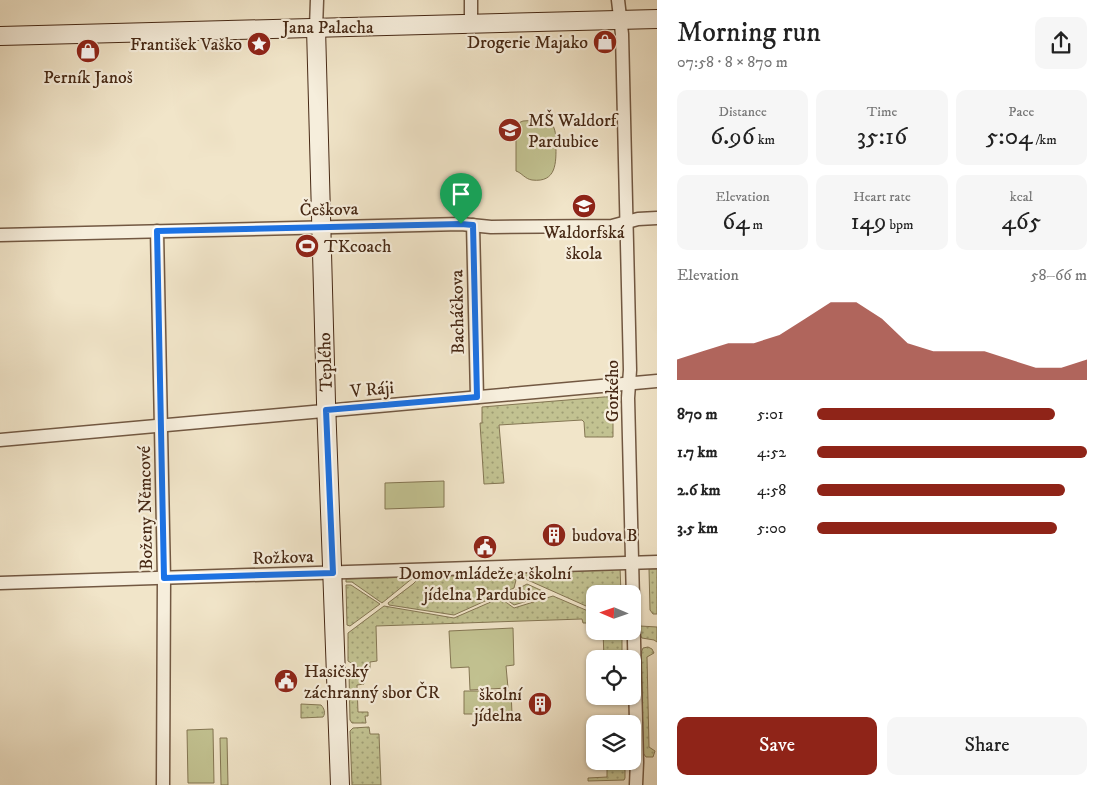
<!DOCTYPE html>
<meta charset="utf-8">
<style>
:root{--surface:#fff;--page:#f6f6f6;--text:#222;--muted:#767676;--accent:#8f2418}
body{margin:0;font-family:"IM FELL DW Pica",serif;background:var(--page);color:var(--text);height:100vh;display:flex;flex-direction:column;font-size:19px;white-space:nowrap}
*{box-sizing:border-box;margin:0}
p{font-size:16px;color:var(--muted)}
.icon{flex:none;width:28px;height:28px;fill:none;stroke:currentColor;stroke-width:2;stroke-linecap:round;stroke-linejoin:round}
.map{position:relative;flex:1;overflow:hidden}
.panel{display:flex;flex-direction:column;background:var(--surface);width:450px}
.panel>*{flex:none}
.needle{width:32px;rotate:272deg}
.controls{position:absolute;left:586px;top:585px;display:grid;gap:10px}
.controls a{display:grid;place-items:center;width:55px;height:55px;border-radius:10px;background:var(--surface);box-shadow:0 1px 4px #0004;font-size:25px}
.pin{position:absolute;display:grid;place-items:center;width:42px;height:42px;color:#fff;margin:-51px -21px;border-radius:50% 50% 50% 0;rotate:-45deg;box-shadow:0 0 5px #0007}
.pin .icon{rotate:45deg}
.round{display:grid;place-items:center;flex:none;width:52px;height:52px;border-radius:10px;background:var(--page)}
.head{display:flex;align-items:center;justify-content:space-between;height:85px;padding:0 20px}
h1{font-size:28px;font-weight:600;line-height:38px}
.metrics{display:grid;grid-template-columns:repeat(3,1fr);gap:8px;height:85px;padding:5px 20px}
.metrics div{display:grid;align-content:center;border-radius:10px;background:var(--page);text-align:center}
.metrics b{font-size:25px;font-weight:600}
.metrics small{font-size:14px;font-weight:400}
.metrics p{font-size:14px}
.chart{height:140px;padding:10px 20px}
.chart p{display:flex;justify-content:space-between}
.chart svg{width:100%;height:90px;margin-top:5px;fill:var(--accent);opacity:.7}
.action{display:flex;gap:10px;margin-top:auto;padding:10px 20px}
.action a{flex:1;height:58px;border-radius:10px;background:var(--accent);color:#fff;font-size:20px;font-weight:600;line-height:58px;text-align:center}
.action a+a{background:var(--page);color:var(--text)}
ul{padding:0 20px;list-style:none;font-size:16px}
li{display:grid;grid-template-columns:80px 60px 1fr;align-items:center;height:38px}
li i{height:12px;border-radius:6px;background:var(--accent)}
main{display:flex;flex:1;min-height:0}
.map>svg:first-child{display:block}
.grass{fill:url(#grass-dots);stroke:#847653}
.green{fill:#c2c291;stroke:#847653}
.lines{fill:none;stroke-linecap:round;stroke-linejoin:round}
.street-casing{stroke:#725842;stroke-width:15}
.secondary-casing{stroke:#472915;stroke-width:20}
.street{stroke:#f6eedc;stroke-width:12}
.secondary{stroke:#f6eedc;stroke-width:18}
.route-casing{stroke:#fff;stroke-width:10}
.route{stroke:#1a73e8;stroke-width:6}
.labels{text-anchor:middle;stroke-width:4.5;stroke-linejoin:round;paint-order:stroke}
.street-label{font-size:18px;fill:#472915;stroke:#f6eedc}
.poi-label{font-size:18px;fill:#472915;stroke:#f6eedc;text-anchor:start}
</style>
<main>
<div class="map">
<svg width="657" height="785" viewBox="0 0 657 785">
<defs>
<pattern id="grass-dots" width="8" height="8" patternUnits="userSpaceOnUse" patternTransform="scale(1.25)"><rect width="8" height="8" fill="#c2c291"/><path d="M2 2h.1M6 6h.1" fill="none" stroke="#9f9e75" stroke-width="1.8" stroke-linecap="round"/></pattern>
</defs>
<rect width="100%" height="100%" fill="#f1e5c9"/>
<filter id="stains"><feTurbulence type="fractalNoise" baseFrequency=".004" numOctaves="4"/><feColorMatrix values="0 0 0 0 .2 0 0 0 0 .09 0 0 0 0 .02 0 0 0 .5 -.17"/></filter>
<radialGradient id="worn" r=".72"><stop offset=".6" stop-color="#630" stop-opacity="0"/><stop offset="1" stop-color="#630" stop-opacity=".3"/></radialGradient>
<g class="grass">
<polygon points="616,396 617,420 613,423 613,437 585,437 584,422 582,420 499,425 504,483 484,484 480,423 482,423 482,407"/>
<polygon points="606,567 620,567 621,594 595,594 595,610 512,573 605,570"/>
<polygon points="649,569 657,569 657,614 653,614 650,610"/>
<polygon points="486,575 488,577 511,577 516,580 514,588 454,615 389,605 388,603 413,584 420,577"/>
<polygon points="414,577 382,603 352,582 346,582 346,579"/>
<polygon points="527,584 547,593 547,595 514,605 503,597"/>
<polygon points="346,585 351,585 380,604 350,626 347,625"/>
<polygon points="553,596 595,614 595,623 583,623 582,619 376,626 377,661 370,662 370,669 366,672 348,661 348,633 384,606 454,618 500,598 514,608"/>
<polygon points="640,626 657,627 657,642 654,640 642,638 640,635"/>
<polygon points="603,631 622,631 622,659 604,659"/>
<polygon points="648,647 652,649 654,653 647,657 649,747 655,751 653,757 646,757 643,753 641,653 643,648"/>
<path d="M349,672C354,675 362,678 364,684L357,685L358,712H368V716H365L366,723H352L350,720Z"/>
<path d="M301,704L321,705C324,708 326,713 323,717L301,718Z"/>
<polygon points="369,727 370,734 379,734 381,785 352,785 350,731 353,728"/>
<polygon points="607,761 625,761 625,778 624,780 588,781 588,778 607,777"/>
</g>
<g class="green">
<path d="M539,120C544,121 550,122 553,126C556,131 556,139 556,145C556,162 557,183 532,180C525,179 522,173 516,171V124L523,121Z"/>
<polygon points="444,481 444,507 385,509 385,483"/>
<polygon points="513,628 514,665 506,666 508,688 470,690 469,667 451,668 449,631"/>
<polygon points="464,691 511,691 512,714 464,714"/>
<polygon points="213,729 214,783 188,783 187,730"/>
<polygon points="220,738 227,738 228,785 221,785"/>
</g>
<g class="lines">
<g class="street-casing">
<g id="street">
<polyline points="471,0 471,24"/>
<polyline points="618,0 622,34 630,370 628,398 637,762 636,785"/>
<polyline points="316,28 317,0"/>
<polyline points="473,225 477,397"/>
<polyline points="157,231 164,578 163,785"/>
<polyline points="0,235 461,224 491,227 612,226 638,219 657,218"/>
<polyline points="0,440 657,381"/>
<polyline points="0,583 657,562"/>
</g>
</g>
<g class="secondary-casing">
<g id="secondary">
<polyline points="316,28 326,402 340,785"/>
<polyline points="0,36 657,19"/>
</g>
</g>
<use href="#street" class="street"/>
<use href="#secondary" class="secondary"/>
</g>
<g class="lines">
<g class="route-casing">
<polygon id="route" points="461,224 473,225 477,397 326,410 333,573 164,578 157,231"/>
</g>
<use href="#route" class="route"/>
</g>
<defs>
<g id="shop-disc" transform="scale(1.25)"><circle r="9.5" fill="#8f2418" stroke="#f6eedc"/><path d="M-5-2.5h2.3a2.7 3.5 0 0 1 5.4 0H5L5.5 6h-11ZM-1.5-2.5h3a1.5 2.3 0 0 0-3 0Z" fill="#fff"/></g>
<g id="sight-disc" transform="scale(1.25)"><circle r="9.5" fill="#8f2418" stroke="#f6eedc"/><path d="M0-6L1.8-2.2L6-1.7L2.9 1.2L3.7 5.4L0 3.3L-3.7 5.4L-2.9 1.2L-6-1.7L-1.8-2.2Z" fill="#fff"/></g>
<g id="school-disc" transform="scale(1.25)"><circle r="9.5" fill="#8f2418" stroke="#f6eedc"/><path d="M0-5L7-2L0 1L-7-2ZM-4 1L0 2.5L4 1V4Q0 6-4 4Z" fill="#fff"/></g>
<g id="stadium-disc" transform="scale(1.25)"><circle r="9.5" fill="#8f2418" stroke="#f6eedc"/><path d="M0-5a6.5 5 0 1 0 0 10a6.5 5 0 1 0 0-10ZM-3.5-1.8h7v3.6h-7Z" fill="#fff"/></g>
<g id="building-disc" transform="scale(1.25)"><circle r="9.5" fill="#8f2418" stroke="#f6eedc"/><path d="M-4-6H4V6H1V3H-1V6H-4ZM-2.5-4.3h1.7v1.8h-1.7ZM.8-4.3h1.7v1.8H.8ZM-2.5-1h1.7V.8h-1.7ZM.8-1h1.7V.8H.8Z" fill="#fff"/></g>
<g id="civic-disc" transform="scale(1.25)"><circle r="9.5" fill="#8f2418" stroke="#f6eedc"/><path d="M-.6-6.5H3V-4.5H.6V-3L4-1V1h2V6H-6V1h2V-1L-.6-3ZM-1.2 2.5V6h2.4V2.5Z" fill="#fff"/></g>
</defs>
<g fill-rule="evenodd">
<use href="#shop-disc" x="605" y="42"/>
<use href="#sight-disc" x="259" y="44"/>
<use href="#shop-disc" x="88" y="51"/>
<use href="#school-disc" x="510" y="130"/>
<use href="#school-disc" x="584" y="206"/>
<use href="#stadium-disc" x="307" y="246"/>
<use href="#building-disc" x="554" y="535"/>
<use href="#civic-disc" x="485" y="547"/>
<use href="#civic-disc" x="286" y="681"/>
<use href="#building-disc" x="540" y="704"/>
</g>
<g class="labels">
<g class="street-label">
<text x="328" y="33">Jana Palacha</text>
<text transform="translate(329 209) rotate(-1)" y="6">Češkova</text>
<text transform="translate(457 312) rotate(-91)" y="6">Bacháčkova</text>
<text transform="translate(325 362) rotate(-92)" y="6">Teplého</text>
<text transform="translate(372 389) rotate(-5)" y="6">V Ráji</text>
<text transform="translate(612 391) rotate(-90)" y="6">Gorkého</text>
<text transform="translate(145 508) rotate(-91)" y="6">Boženy Němcové</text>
<text transform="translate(283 557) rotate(-2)" y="6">Rožkova</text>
</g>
<g class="poi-label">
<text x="588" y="48" text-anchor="end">Drogerie Majako</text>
<text x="242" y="50" text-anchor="end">František Vaško</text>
<text x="88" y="83" text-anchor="middle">Perník Janoš</text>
<text x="528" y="126">MŠ Waldorf<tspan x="528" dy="21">Pardubice</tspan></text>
<text x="584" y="238" text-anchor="middle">Waldorfská<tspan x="584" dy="21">škola</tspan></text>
<text x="324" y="252">TKcoach</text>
<text x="572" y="541">budova B</text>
<text x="485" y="579" text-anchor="middle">Domov mládeže a školní<tspan x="485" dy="21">jídelna Pardubice</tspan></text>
<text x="304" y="677">Hasičský<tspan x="304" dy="21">záchranný sbor ČR</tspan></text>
<text x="522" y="700" text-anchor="end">školní<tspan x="522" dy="21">jídelna</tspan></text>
</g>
</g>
<rect width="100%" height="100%" filter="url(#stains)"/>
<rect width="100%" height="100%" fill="url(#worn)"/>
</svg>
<div class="controls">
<a><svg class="needle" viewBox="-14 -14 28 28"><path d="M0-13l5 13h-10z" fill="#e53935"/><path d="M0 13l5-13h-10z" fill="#767676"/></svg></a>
<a><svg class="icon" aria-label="locate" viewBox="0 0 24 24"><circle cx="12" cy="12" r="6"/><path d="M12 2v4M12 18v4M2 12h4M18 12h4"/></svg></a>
<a><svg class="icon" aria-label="layers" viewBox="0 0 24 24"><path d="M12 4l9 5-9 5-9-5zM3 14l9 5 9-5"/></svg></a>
</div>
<div class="pin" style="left:461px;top:224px;background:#1e9e55"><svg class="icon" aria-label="arrive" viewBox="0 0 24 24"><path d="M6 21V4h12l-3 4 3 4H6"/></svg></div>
</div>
<section class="panel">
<div class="head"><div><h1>Morning run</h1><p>07:58 · 8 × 870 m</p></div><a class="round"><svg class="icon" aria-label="share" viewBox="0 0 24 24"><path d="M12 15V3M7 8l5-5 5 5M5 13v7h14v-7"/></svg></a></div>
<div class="metrics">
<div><p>Distance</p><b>6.96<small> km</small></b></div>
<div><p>Time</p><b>35:16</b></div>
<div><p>Pace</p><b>5:04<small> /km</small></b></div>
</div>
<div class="metrics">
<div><p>Elevation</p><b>64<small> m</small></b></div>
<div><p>Heart rate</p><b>149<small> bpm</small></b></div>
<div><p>kcal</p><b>465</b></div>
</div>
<div class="chart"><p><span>Elevation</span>58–66 m</p>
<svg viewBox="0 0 160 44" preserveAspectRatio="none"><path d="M0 44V34L10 30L20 26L30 26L40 22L50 14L60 6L70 6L80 14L90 26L100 30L110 30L120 30L130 34L140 38L150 38L160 34V44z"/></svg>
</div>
<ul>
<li><b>870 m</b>5:01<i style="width:88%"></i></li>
<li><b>1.7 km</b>4:52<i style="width:100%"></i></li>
<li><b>2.6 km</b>4:58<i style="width:92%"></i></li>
<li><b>3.5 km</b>5:00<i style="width:89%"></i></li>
</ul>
<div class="action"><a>Save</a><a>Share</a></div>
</section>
</main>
